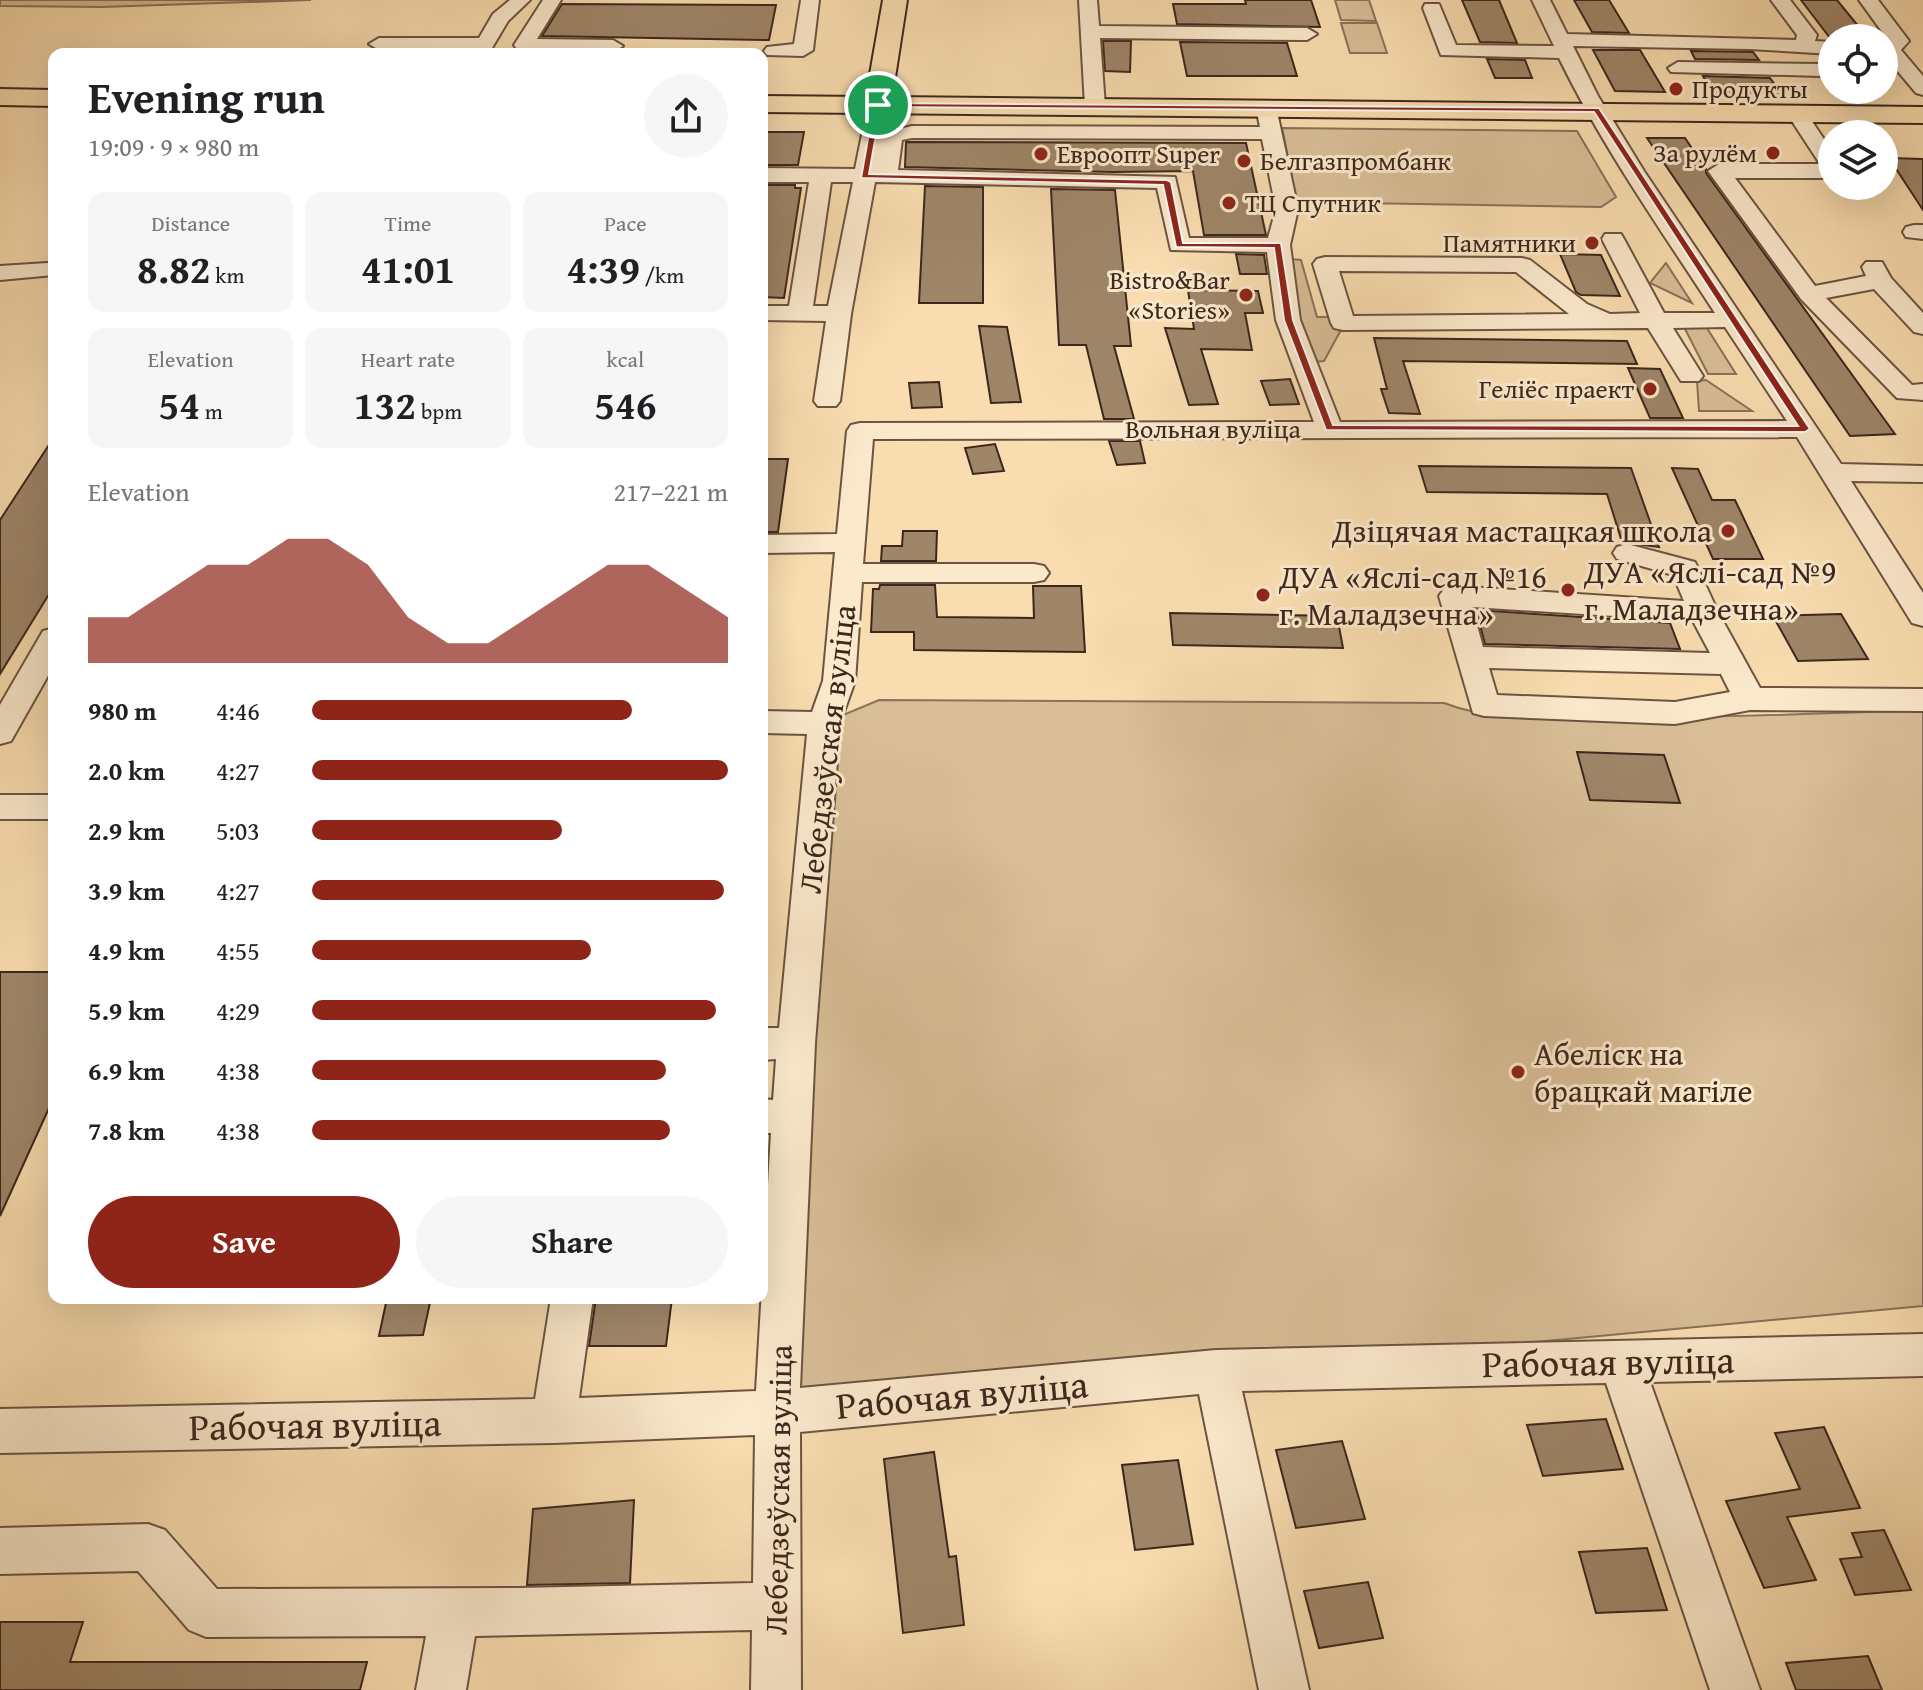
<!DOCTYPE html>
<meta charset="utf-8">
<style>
:root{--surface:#fff;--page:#f6f6f6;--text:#202124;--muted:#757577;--accent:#8f2418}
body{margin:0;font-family:"Gentium Book Plus",serif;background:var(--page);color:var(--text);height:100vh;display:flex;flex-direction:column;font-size:30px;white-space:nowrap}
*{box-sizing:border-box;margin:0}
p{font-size:26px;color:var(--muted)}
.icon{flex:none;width:44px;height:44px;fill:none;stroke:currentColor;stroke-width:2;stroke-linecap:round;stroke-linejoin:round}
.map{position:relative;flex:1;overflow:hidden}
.panel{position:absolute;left:48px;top:48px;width:720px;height:1256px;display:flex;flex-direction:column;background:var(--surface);border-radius:16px;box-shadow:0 8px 32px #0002}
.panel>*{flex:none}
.tools{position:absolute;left:1818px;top:24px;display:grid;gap:16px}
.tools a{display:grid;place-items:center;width:80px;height:80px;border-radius:50%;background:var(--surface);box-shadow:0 8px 32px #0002;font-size:40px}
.pin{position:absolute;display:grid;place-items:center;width:68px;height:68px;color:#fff;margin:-34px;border:4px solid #fff;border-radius:50%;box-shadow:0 2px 8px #0007}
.round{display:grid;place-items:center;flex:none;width:84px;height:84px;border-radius:42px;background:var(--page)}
.headline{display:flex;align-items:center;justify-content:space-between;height:136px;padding:0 40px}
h1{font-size:44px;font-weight:700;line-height:60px}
.figures{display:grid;grid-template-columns:repeat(3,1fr);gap:12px;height:136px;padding:8px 40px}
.figures div{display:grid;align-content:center;border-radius:16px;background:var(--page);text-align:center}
.figures b{font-size:40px;font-weight:700}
.figures small{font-size:22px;font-weight:400}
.figures p{font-size:22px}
.chart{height:224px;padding:16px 40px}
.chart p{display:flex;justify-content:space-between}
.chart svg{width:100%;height:144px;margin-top:8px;fill:var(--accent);opacity:.7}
.button{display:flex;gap:16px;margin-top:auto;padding:16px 40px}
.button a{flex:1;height:92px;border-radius:48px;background:var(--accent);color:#fff;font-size:32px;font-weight:700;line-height:92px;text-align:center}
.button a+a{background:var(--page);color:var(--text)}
ul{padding:0 40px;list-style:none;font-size:26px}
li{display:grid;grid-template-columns:128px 96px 1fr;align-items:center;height:60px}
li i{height:20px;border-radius:10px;background:var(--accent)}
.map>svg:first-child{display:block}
.green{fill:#d9be97;stroke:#8b725a;stroke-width:2}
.building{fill:#9f8669;stroke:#3d271d;stroke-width:2}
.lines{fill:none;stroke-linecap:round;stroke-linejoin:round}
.minor-casing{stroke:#6c5442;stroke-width:4}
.major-casing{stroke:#3d271d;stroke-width:4}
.minor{fill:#fbe9cc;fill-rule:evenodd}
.major{fill:#f9ddb0;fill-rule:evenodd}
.route{fill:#8f2418;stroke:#fff;stroke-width:2;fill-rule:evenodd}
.poi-dot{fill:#8f2418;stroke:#fbe9cc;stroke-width:3}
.labels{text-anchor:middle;stroke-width:6;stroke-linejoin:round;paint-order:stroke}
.far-poi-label{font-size:26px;fill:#3d271d;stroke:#fbe9cc;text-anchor:start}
.far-street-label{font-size:26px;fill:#3d271d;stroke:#fbe9cc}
.poi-label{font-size:32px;fill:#3d271d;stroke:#fbe9cc;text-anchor:start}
.street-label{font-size:32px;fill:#3d271d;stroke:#fbe9cc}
.near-street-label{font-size:38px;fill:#3d271d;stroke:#fbe9cc}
</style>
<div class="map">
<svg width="1923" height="1690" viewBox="0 0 1923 1690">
<rect width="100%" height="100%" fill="#f9ddb0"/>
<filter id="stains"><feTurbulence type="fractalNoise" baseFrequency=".0025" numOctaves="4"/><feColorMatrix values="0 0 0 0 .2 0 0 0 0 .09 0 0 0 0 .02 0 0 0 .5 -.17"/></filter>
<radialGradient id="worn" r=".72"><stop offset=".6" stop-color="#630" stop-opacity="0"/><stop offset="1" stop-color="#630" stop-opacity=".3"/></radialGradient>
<g class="green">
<polygon points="0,0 311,0 102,7 0,6"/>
<polygon points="1335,0 1369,0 1376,21 1341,20"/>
<polygon points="1341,23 1377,23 1387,53 1350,53"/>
<polygon points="1282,128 1577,131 1616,197 1601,207 1297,202"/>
<polygon points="1289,259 1301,260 1317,317 1348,317 1324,361 1314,362 1295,323"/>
<polygon points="1666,263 1692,303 1650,283"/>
<polygon points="1683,325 1705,325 1736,374 1708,374"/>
<polygon points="1706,380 1752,411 1699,411 1697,381"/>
<path d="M879,700L1444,703C1496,723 1550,717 1606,718C1712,718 1817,714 1923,710V1306L779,1412L824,723Z"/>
</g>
<g class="building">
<polygon points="1245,0 1311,0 1320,27 1177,24 1173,4 1246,4"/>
<polygon points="1462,0 1499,0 1517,43 1480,42"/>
<polygon points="1574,0 1609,0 1629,33 1592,32"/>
<polygon points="1801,0 1837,0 1868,38 1830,38"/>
<polygon points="562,4 776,5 769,40 542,36"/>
<polygon points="1103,41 1131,41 1130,72 1105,71"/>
<polygon points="1180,42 1287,43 1297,76 1187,76"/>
<polygon points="1593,50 1640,50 1665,92 1615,91"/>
<polygon points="1691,51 1753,52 1759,60 1695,59"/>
<polygon points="1487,59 1525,60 1532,78 1495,78"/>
<polygon points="1703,76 1770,78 1781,93 1711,92"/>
<polygon points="762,132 804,132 798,165 762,165"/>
<polygon points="1647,138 1685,138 1706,169 1706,173 1895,434 1850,436"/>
<polygon points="906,142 1246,143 1266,235 1204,235 1193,171 1113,172 905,167"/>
<polygon points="1889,158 1923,159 1923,210"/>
<polygon points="762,185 795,185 795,188 801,188 784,298 762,297"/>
<polygon points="925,186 983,187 983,303 919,303"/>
<polygon points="1051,189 1115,190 1131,346 1114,346 1134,419 1104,419 1086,345 1059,345"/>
<polygon points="1236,254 1264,255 1267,274 1240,274"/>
<polygon points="1560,254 1601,255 1620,296 1581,295 1576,292"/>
<polygon points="1188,290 1258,291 1263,313 1245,313 1252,350 1201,349 1218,404 1189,405 1165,328 1194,329"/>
<polygon points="979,326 1007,327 1021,402 991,403"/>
<polygon points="1374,338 1627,341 1637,364 1403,361 1420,414 1389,413 1381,389 1387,389"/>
<polygon points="1628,368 1660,369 1683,418 1650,418"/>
<polygon points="1290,379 1299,404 1270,405 1261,381"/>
<polygon points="939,382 942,407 912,408 909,383"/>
<polygon points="54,437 54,586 0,674 0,520"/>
<polygon points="1109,441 1140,441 1145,463 1117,465"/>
<polygon points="995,444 1004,471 973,474 965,448"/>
<polygon points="762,459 788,459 778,532 762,532"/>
<polygon points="1419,466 1631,468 1659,547 1622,542 1607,494 1427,492"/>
<polygon points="1672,468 1698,469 1712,500 1735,500 1763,559 1713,559"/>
<polygon points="903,531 937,531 936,561 881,561 882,546 902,546"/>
<polygon points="880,585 935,585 937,617 1034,618 1033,586 1081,586 1085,652 914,650 914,632 871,632 873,589 879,589"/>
<polygon points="1476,610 1670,623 1680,649 1485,644"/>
<polygon points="1170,613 1337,616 1343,648 1173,645"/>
<polygon points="1841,614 1868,659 1798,661 1773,616"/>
<polygon points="1577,752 1664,755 1680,803 1590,800"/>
<polygon points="0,972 54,972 54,1097 0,1216"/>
<polygon points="387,1298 431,1298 423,1335 379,1336"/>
<polygon points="596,1298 672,1298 666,1346 589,1346"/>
<polygon points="1606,1419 1623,1469 1543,1476 1527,1425"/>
<polygon points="1824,1427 1860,1508 1787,1517 1816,1580 1764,1588 1726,1501 1800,1489 1775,1433"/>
<polygon points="1342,1441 1365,1519 1296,1528 1276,1450"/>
<polygon points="934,1452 949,1557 956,1556 964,1625 903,1633 884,1459"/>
<polygon points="1178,1460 1193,1544 1135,1550 1122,1465"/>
<polygon points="634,1500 630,1583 527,1585 533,1509"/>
<polygon points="1884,1530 1911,1590 1855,1595 1840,1559 1862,1557 1852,1533"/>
<polygon points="1647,1548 1667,1610 1596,1613 1579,1552"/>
<polygon points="1368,1582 1383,1638 1319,1648 1304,1591"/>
<polygon points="0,1622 83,1622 70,1662 367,1662 360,1690 0,1690"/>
<polygon points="1868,1656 1882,1690 1796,1690 1786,1663"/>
</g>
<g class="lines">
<g class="minor-casing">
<g id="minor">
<polygon points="510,0 530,0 508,21 492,48 379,50 369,44 379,38 479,38 493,14"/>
<polygon points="543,0 561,0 537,39 613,40 623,46 613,52 517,49 514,45"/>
<polygon points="801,0 819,0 813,50 803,56 767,55 764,51 767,47 794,44"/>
<polygon points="1079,0 1097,0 1099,26 1307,28 1317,34 1307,40 1100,38 1105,106 1095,112 1085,106"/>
<path d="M1532,0H1550L1567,34L1796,40L1797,35L1771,0H1790L1817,35L1815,41L1832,42V54L1749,49L1573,46L1598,96L1644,171L1841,464L1923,466V482L1851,481L1923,593V626L1912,623L1797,437L873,439L863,564H1034L1044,566L1049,573L1044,580L1034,582H862L855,681L840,723L815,1043L800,1388L1216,1350L1923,1334V1376L1650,1382L1760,1690H1710L1606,1383L1242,1391L1309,1690H1259L1199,1394L800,1432L801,1690H751L752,1630L475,1636L466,1690H416L426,1636L206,1637L189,1630L138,1571L0,1574V1528L148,1524L165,1530L217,1589L518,1588L753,1583L755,1435L554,1443L0,1453V1409L535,1399L551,1298H593L579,1398L756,1391L771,1133H762V1099L773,1100L776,1059L762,1060V1028H779L807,734L762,733V711L812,712L823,681L835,552L762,553V535L837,534L847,431L851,425L860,423L1314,422L1276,320L1267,252L1171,250L1157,188L875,182L851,314L840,401L836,406H818L814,401L826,321L762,320V306H789L809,182H762V168L855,169L868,105L878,99L888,105L883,133L912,126L1260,127L1257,112L1267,106L1277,112L1298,209L1290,245L1300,320L1340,422L1787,421L1725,327L1673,328L1703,376L1699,381H1681L1648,328L1343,330L1334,328L1331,323L1313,264L1317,259L1325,257L1522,258L1530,260L1587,304L1610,314L1640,313L1602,239L1605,234H1621L1624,239L1664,313H1715C1661,230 1603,148 1559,58L1441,55L1423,8L1425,4H1439L1456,45L1554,46ZM912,138L1262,139L1276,209L1268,238H1189L1175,177L898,170L902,140ZM831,182H853L828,306H813ZM1339,271L1516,272L1569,314L1353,316Z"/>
<polygon points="1859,0 1878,0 1909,41 1901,50 1923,76 1923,95 1916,93 1884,55 1884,43 1888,40"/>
<polygon points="1678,62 1821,64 1831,70 1821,76 1671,72 1668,68"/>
<polygon points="1796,106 1803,108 1832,151 1832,178 1735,178 1815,286 1866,276 1862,267 1866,262 1882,262 1891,278 1923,313 1923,334 1914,332 1874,289 1826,298 1912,385 1923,384 1923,400 1897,398 1801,299 1708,171 1719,164 1820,164 1786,112"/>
<polygon points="1914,225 1923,225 1923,239 1906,237 1903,232 1906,227"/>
<polygon points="47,263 54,265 54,275 0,280 0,266"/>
<path d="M1627,544L1695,562L1718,612L1760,688L1923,689V711L1750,710L1675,724L1484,716L1473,713L1439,596L1444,589L1454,586L1684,601L1673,575L1617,559L1613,553L1617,547ZM1472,607L1693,621L1710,653L1483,647ZM1489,668L1721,674L1730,692L1675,702L1497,695Z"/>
<polygon points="54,628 54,665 11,741 0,744 0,705 43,631"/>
<rect x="0" y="795" width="54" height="24"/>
</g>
</g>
<g class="major-casing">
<g id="major">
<polygon points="883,0 907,0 892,97 1923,107 1923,123 762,112 762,96 866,97"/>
<polygon points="0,89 54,90 54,106 0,105"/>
</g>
</g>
<use href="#minor" class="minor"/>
<use href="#major" class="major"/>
</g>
<path class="route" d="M878,103L1599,108L1810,429L1805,432L1326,430L1284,320L1274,248L1176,247L1163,185L861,178L874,105ZM881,107L1594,112L1798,426L1333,425L1293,320L1281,243H1183L1171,182L1167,180L869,174Z"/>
<g class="poi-dot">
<circle cx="1676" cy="89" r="8"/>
<circle cx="1773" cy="153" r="8"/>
<circle cx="1041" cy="154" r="8"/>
<circle cx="1244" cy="161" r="8"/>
<circle cx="1229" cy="203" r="8"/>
<circle cx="1592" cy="243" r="8"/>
<circle cx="1246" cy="295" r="8"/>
<circle cx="1650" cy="389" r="8"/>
<circle cx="1728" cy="531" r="8"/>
<circle cx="1568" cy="590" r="8"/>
<circle cx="1263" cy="595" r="8"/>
<circle cx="1518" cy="1072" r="8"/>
</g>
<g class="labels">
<g class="far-poi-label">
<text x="1692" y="98">Продукты</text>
<text x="1757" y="162" text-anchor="end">За рулём</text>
<text x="1057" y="163">Евроопт Super</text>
<text x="1260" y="170">Белгазпромбанк</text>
<text x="1245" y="212">ТЦ Спутник</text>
<text x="1576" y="252" text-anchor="end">Памятники</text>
<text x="1230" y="289" text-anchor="end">Bistro&amp;Bar<tspan x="1230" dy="30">«Stories»</tspan></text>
<text x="1634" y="398" text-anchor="end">Геліёс праект</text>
</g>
<g class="far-street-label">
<text x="1213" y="438">Вольная вуліца</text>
</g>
<g class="poi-label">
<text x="1712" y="542" text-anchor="end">Дзіцячая мастацкая школа</text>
<text x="1584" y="583">ДУА «Яслі-сад №9<tspan x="1584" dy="37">г. Маладзечна»</tspan></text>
<text x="1279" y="588">ДУА «Яслі-сад №16<tspan x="1279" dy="37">г. Маладзечна»</tspan></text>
<text x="1534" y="1065">Абеліск на<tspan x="1534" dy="37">брацкай магіле</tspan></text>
</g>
<g class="street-label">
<text transform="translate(827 749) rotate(-83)" y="11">Лебедзеўская вуліца</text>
<text transform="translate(778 1490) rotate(-89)" y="11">Лебедзеўская вуліца</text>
</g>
<g class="near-street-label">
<text transform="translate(1608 1362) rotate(-1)" y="13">Рабочая вуліца</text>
<text transform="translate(962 1395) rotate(-5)" y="13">Рабочая вуліца</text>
<text transform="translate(315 1425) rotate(-1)" y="13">Рабочая вуліца</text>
</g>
</g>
<rect width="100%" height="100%" filter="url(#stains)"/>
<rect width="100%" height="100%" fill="url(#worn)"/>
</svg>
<div class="tools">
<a><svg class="icon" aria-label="locate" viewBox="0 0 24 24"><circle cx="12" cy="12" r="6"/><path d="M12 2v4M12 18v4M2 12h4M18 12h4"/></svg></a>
<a><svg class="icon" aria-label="layers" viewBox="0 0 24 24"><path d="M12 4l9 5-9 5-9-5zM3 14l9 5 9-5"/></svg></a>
</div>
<div class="pin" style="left:878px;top:105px;background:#1e9e55"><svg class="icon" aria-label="arrive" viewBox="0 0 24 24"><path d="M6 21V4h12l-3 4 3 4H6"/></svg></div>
<section class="panel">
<div class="headline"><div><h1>Evening run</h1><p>19:09 · 9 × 980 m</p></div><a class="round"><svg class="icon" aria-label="share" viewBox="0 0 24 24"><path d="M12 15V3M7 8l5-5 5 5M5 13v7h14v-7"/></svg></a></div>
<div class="figures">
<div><p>Distance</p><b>8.82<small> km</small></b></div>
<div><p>Time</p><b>41:01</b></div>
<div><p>Pace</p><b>4:39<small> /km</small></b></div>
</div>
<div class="figures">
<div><p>Elevation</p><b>54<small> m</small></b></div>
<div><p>Heart rate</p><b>132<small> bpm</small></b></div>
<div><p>kcal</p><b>546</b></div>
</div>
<div class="chart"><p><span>Elevation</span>217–221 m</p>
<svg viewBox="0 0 160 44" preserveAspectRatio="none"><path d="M0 44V30L10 30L20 22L30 14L40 14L50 6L60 6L70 14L80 30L90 38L100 38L110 30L120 22L130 14L140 14L150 22L160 30V44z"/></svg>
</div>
<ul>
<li><b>980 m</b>4:46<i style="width:77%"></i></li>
<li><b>2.0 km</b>4:27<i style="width:100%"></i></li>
<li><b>2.9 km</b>5:03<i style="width:60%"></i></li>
<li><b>3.9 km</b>4:27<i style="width:99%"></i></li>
<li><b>4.9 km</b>4:55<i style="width:67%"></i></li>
<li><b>5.9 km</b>4:29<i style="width:97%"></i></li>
<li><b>6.9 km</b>4:38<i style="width:85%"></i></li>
<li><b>7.8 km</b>4:38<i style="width:86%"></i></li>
</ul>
<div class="button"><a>Save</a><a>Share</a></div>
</section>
</div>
